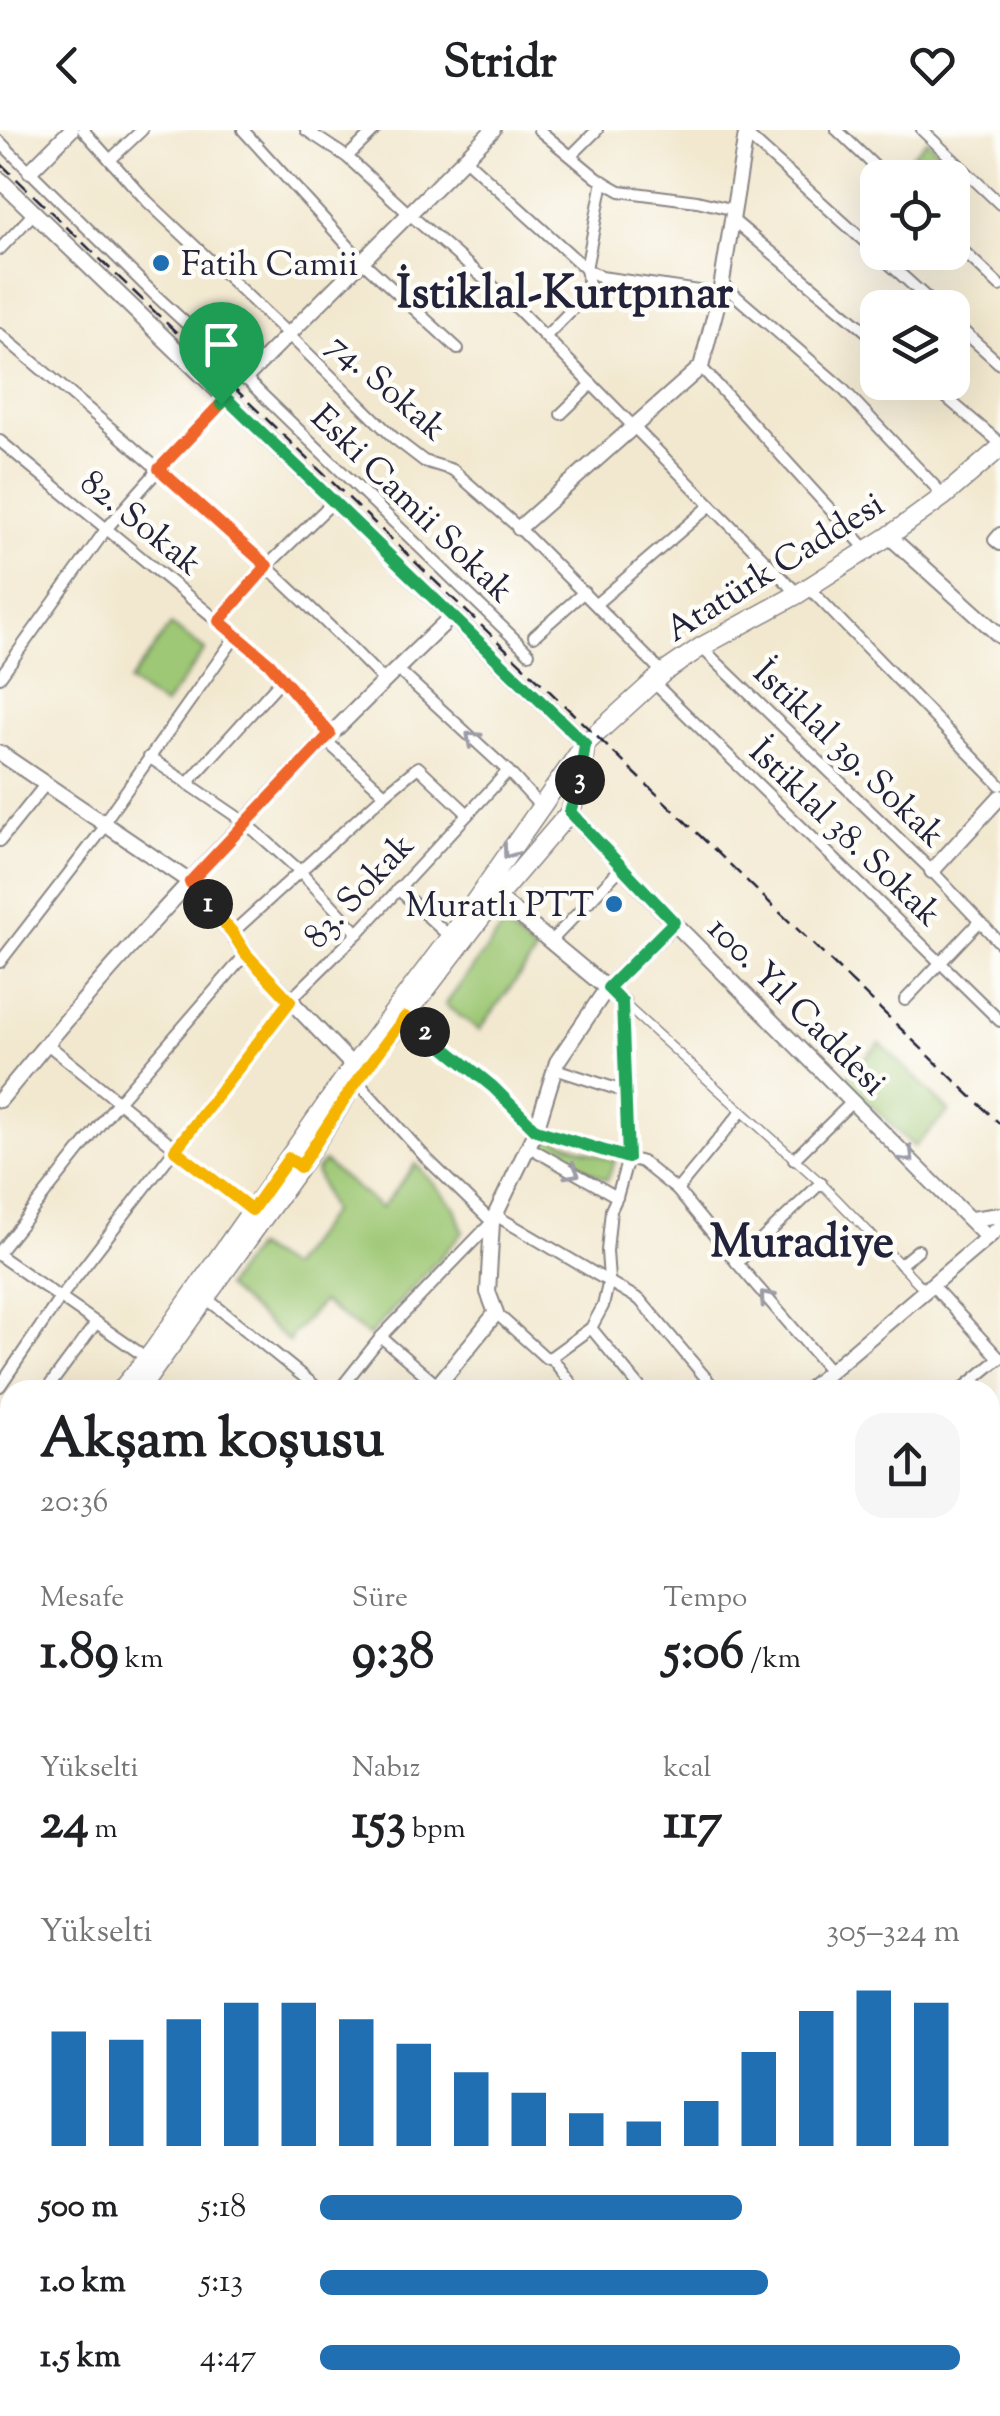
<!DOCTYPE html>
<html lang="tr">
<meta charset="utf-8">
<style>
:root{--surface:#fff;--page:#f6f6f6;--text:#202124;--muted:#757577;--accent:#1f6fb2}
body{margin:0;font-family:"Sorts Mill Goudy",serif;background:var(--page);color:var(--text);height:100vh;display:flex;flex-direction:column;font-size:38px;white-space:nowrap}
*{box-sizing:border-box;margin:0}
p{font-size:32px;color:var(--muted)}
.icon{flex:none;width:55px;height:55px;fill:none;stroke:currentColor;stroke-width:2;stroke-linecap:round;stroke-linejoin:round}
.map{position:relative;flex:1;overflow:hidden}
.panel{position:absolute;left:0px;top:1250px;width:1000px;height:1038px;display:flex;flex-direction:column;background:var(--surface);border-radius:30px 30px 0 0;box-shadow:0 10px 40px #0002}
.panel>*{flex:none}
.fabs{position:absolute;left:860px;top:30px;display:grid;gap:20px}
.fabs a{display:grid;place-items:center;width:110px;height:110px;border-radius:20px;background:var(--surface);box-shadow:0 10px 40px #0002;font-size:50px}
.pin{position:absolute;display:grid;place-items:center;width:85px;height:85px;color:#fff;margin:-102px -42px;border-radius:50% 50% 50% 0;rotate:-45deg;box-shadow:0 0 10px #0007}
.pin .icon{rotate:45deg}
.km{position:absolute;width:50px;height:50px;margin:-25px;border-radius:50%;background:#222;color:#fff;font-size:28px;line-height:50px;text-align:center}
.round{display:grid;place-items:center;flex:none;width:105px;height:105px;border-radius:30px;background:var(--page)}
.head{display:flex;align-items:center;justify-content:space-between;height:170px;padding:0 40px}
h1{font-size:55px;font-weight:700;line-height:75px}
.metrics{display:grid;grid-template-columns:repeat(3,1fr);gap:15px;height:170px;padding:10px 40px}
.metrics div{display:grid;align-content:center}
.metrics b{font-size:50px;font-weight:700}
.metrics small{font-size:28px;font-weight:400}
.metrics p{font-size:28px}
.chart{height:280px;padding:20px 40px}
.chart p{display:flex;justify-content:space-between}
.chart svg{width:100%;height:180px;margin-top:10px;stroke:var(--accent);stroke-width:6}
ul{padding:0 40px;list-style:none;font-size:32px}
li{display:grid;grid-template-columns:160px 120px 1fr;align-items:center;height:75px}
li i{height:25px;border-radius:12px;background:var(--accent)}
header{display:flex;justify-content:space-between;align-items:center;height:130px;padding:0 40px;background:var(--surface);font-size:45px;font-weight:700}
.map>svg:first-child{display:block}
.green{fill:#9ec874;stroke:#607558;stroke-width:2.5}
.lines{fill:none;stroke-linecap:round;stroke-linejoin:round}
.river{stroke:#70aee2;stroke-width:18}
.pedestrian-casing{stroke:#8a8585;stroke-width:11}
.minor-casing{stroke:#8a8585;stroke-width:14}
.tertiary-casing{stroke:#8a8585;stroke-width:18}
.secondary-casing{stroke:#8a8585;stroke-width:19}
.primary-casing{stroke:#8a8585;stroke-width:21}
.pedestrian{stroke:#fff;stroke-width:8}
.minor{stroke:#fff;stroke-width:10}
.tertiary{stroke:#fff;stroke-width:14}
.secondary{stroke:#fff;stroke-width:15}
.primary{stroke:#fff;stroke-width:18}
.rail{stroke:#22223b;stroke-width:2.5;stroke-dasharray:15 8;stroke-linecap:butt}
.oneway{stroke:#9c9ca7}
.split-1-casing{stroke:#fff;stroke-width:20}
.split-2-casing{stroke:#fff;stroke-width:20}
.split-3-casing{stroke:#fff;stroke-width:20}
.split-4-casing{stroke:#fff;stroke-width:20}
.split-1{stroke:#f0652b;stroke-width:12}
.split-2{stroke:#f5b400;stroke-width:12}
.split-3{stroke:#22a559;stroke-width:12}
.split-4{stroke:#22a559;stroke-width:12}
.poi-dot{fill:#1f6fb2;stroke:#fdfcf7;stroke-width:4}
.labels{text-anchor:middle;stroke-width:9;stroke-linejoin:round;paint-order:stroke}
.poi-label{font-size:35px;fill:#22223b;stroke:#fdfcf7;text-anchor:start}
.street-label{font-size:35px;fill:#22223b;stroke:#fdfcf7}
.district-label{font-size:45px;font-weight:bold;fill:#22223b;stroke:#fdfcf7}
</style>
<header><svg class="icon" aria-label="back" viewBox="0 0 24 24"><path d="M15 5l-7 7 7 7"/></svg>Stridr<svg class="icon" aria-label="heart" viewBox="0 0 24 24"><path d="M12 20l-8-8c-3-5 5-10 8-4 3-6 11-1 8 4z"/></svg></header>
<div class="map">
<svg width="1000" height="2286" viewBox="0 0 1000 2286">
<rect width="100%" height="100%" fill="#fdfcf7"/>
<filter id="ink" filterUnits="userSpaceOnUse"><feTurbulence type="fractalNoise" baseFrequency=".01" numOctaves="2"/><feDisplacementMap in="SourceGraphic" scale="20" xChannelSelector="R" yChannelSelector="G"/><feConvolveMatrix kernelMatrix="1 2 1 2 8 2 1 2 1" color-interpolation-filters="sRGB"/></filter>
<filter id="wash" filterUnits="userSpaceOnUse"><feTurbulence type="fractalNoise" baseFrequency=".0048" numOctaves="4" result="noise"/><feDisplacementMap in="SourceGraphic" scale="40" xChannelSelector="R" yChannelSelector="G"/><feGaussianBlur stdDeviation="2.25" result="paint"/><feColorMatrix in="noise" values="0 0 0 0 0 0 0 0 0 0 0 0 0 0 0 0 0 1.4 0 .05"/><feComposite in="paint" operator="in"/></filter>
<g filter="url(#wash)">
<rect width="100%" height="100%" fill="#f2e8cf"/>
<g class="green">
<polygon points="927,10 947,29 929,47 900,47 895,43"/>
<polygon points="171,495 205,520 164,576 129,552"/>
<polygon points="504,796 536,823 479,900 445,875"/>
<polygon points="880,913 949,981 914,1017 844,949"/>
<polygon points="549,1007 615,1031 607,1050 543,1019"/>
<polygon points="324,1032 381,1078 416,1034 455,1078 463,1102 369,1206 322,1172 292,1205 289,1212 225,1157 255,1117 289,1138 331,1082 316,1041"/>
</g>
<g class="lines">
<g class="river">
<polyline points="0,2176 10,2177"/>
<polyline points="696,2286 699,2278"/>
</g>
</g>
</g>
<g filter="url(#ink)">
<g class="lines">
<g class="pedestrian-casing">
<polyline id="pedestrian" points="623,873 821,1053 924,1159"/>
</g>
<g class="minor-casing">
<g id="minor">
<polyline points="83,0 147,71 287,203 394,308 424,331 453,340 519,398 663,543"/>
<polyline points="243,0 361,130 458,219"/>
<polyline points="306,0 347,27 408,83 510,171 798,464"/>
<polyline points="539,0 597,48 620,61 697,71 735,80"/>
<polyline points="747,0 746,4 938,178"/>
<polyline points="837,0 887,48"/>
<polyline points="922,0 1000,74"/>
<polyline points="0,12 153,163 245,248 529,523"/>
<polyline points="571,26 597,0"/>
<polyline points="347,27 375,0"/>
<polyline points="464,28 586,139 601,147 720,164"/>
<polyline points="110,30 142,0"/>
<polyline points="734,91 878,211"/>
<polyline points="952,110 1000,156"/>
<polyline points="0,119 35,82"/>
<polyline points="722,154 841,257 944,366"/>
<polyline points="952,191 1000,234"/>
<path d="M0,204C132,316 264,427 384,551"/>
<polyline points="545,207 590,161 586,139 603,51"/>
<polyline points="701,237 867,420"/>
<polyline points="928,252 1000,313"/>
<polyline points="561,284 592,254"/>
<polyline points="0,311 269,533 331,604"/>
<polyline points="1000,403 994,410 1000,415"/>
<polyline points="808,457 1000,655"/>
<polyline points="596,474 711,375"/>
<polyline points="219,491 267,436 334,371"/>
<polyline points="534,506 584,462"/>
<polyline points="701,517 932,741 1000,813"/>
<polyline points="397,539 508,641 541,677"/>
<polyline points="0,547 107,398 159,339 226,268"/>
<polyline points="653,552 1000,891"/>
<polyline points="325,610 385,664"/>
<polyline points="149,627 246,693 300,741 358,803"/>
<polyline points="188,653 283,548"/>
<polyline points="104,692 236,506"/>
<polyline points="0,711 45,655"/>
<polyline points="398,759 450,807"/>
<polyline points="232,803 385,664 418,637 468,684"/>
<polyline points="551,811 621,738"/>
<polyline points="0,832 107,694"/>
<polyline points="905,870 979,792"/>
<polyline points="405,887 493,957 536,1000 642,1032 677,1060 737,1133 830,1241"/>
<polyline points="46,913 252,1080"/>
<polyline points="555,939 626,962"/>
<polyline points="529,1017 617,1067"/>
<polyline points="794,1029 847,977"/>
<polyline points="677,1060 741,982"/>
<polyline points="495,1085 640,1170 716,1260"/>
<polyline points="0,1121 117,973 246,824"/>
<polyline points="0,1126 147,1228"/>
<polyline points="737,1133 821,1053"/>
<polyline points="901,1134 918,1120"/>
<polyline points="931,1154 1000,1229"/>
<polyline points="206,1168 320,1260"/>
<polyline points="496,1183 546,1228 551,1227 591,1198 603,1176 609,1150 607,1121 611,1080 617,1067 628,1028 623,872"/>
<polyline points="591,1198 642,1260"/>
<polyline points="381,1207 443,1260"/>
<polyline points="551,1227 576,1260"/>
<polyline points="50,1255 96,1193"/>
<polyline points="0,1256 60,1168 289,871 358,803 508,641"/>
<polyline points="339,1260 381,1207 492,1092 426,1028 356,950"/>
<polyline points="961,1260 1000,1228"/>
<polyline points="0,1379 10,1386"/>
<polyline points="990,1398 1000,1407"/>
<polyline points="990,1526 1000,1538"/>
<polyline points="990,1593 1000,1596"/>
<polyline points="990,1649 1000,1656"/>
<polyline points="0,1836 10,1830"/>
<polyline points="990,1927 1000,1929"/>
<polyline points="990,2026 1000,2030"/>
</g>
</g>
<g class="tertiary-casing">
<g id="tertiary">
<polyline points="30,41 71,0"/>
<polyline points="245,248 493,0"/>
<polyline points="519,398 701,237 720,164 746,4"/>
<polyline points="889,406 1000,506"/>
<polyline points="0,623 190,752 232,803 246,824 353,936"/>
<polyline points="570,682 674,793 987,1107"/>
<polyline points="932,741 1000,667"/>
<polyline points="497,767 623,872"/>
<path d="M0,970C140,798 293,637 453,485"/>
<polyline points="971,1089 1000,1085"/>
<polyline points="434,1260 496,1183 488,1162 492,1092 536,1000 557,932 607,858 674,793"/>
<polyline points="808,1260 1000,1097"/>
<polyline points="990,1459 1000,1453"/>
<polyline points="990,1747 1000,1746"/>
<polyline points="302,2286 305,2278"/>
</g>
</g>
<g class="secondary-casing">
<polyline id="secondary" points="0,50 585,614"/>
</g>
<g class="primary-casing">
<g id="primary">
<path d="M391,905L497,767L570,682C579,661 583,639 585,616"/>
<polyline points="121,1260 153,1221 353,936 450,807 585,614 663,543 701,517 798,464 889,406 944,366 1000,318"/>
<polyline points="139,1260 300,1037 346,966"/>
<polyline points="0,1415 10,1398"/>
<polyline points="0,1440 10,1422"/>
<polyline points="0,1869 10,1890"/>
<polyline points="0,1910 10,1933"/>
<polyline points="171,2278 174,2286"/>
<polyline points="187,2278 189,2286"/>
</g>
</g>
<use href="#pedestrian" class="pedestrian"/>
<use href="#minor" class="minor"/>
<use href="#tertiary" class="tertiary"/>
<use href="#secondary" class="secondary"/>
<use href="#primary" class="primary"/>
<polyline class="rail" points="0,33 1000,994"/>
</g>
<defs><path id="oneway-chevron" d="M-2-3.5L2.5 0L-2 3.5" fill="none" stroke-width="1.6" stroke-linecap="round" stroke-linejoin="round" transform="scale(2.5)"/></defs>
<g class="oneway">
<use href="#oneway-chevron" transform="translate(472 608) rotate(-138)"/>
<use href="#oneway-chevron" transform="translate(509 722) rotate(126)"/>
<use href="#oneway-chevron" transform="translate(908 1026) rotate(45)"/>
<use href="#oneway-chevron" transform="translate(573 1042) rotate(29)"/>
<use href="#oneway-chevron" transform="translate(766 1167) rotate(-131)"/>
</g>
</g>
<g class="lines" filter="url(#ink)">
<g class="split-1-casing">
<polyline id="split-1" points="208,774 190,752 330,604 269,533 219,491 267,436 159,339 221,274"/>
</g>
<g class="split-2-casing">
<polyline id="split-2" points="208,774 232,802 246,824 290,871 175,1020 252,1080 289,1028 300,1037 352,958 405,887 425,902"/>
</g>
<g class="split-3-casing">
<polyline id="split-3" points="425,902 493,957 536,1000 628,1028 622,872 608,858 674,792 570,682 580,650"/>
</g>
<g class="split-4-casing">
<polyline id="split-4" points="221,274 226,268 585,614 580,650"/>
</g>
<use href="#split-1" class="split-1"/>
<use href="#split-2" class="split-2"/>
<use href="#split-3" class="split-3"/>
<use href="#split-4" class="split-4"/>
</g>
<g class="poi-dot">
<circle cx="161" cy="133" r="10"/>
<circle cx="614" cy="774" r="10"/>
</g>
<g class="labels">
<g class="poi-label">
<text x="181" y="145">Fatih Camii</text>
<text x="594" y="786" text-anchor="end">Muratlı PTT</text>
</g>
<g class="street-label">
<text transform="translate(388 256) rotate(41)" y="12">74. Sokak</text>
<text transform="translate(413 373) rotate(44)" y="12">Eski Camii Sokak</text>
<text transform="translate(142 392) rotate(39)" y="12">82. Sokak</text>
<text transform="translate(774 436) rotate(-32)" y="12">Atatürk Caddesi</text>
<text transform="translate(850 623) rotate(44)" y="12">İstiklal 39. Sokak</text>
<text transform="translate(846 702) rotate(44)" y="12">İstiklal 38. Sokak</text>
<text transform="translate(358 760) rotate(-47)" y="12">83. Sokak</text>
<text transform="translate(798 875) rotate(45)" y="12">100. Yıl Caddesi</text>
</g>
<g class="district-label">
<text x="565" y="177">İstiklal-Kurtpınar</text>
<text x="802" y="1126">Muradiye</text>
</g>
</g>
</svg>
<div class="fabs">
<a><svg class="icon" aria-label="locate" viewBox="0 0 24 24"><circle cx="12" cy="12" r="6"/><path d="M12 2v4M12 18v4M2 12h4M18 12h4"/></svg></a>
<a><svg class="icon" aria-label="layers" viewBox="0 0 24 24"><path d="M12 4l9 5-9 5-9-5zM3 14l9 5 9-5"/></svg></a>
</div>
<div class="pin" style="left:221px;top:274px;background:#1e9e55"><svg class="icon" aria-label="arrive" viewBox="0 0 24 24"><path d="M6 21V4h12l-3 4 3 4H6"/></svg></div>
<b class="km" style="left:208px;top:774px">1</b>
<b class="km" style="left:425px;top:902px">2</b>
<b class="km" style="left:580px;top:650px">3</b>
<section class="panel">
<div class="head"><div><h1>Akşam koşusu</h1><p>20:36</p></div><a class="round"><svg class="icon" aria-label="share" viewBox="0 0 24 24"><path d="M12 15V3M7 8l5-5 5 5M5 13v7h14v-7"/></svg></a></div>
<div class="metrics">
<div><p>Mesafe</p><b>1.89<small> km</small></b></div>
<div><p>Süre</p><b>9:38</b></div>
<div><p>Tempo</p><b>5:06<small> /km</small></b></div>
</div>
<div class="metrics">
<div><p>Yükselti</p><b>24<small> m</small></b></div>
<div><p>Nabız</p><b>153<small> bpm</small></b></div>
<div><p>kcal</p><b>117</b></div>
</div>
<div class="chart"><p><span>Yükselti</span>305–324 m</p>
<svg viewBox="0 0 160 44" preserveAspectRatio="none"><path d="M5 44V16M15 44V18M25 44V13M35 44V9M45 44V9M55 44V13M65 44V19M75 44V26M85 44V31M95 44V36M105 44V38M115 44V33M125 44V21M135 44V11M145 44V6M155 44V9"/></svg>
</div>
<ul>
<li><b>500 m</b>5:18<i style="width:66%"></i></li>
<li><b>1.0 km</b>5:13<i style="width:70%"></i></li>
<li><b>1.5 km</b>4:47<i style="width:100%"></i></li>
</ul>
</section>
</div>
